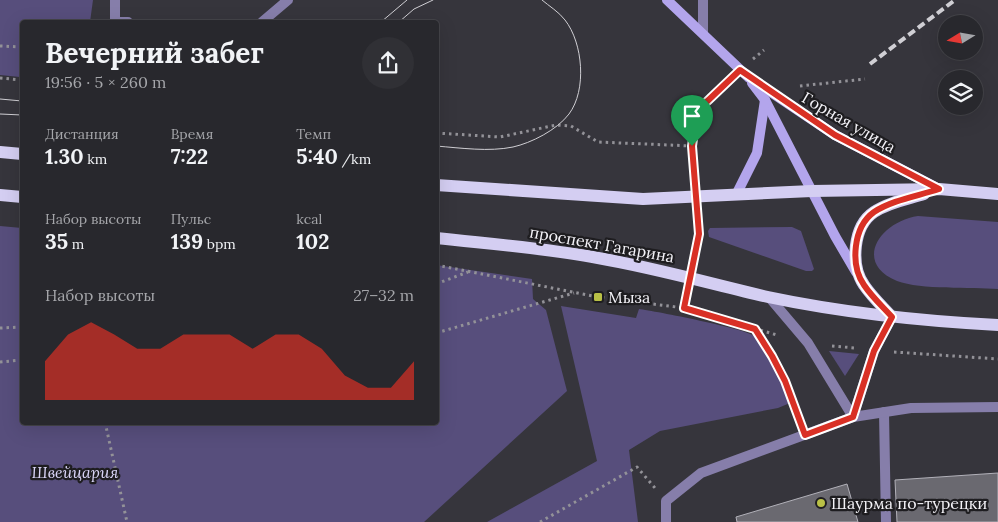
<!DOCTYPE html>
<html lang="ru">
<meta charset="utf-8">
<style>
:root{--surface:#28282d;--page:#303035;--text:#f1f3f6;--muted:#a5a6aa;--line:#444449;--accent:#d93025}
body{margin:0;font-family:Lora,serif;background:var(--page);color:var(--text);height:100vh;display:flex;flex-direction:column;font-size:19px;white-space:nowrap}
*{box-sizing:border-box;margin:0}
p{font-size:16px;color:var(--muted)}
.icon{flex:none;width:28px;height:28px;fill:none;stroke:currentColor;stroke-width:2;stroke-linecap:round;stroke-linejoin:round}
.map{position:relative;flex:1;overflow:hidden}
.panel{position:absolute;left:20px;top:20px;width:419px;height:405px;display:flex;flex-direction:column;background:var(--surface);border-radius:5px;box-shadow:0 5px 20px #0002,0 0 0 1px var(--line)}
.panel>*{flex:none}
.needle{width:32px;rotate:259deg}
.buttons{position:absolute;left:938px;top:15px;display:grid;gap:10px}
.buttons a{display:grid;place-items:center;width:45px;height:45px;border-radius:50%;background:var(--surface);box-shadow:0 5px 20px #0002,0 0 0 1px var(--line);font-size:25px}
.pin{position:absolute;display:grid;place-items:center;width:42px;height:42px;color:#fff;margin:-51px -21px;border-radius:50% 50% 50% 0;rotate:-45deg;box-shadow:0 0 5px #0007}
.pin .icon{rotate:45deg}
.round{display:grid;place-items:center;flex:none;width:52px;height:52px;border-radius:26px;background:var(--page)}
.overview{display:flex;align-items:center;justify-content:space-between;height:85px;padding:0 25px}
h1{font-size:28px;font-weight:800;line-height:38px}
.stats{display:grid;grid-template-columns:repeat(3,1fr);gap:8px;height:85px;padding:5px 25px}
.stats div{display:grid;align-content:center}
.stats b{font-size:21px;font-weight:800}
.stats small{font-size:14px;font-weight:400}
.stats p{font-size:14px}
.chart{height:140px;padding:10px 25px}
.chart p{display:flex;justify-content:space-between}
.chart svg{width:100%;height:90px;margin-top:5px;fill:var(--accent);opacity:.7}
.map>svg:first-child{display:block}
.green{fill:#574e7c}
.building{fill:#6a6970;stroke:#b2b1b9}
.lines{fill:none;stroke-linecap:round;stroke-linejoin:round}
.path{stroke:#939298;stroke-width:3;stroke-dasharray:2.5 4;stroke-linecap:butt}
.lane{stroke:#867eaa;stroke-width:10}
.street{stroke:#867eaa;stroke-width:10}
.secondary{stroke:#b3a5ec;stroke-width:10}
.primary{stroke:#d4cef2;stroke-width:12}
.tram{stroke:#d0cfd4;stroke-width:1}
.rail{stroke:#d0cfd4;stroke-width:4;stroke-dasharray:8 4;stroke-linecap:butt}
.route-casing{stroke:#fff;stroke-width:10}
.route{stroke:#d93025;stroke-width:6}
.poi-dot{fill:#b9c046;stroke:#1e1d20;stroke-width:2}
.labels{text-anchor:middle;stroke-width:4.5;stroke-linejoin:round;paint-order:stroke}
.street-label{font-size:16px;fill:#f4f3f8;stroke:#1e1d20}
.poi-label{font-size:16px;fill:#f4f3f8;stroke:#1e1d20;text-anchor:start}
.park-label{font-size:16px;font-style:italic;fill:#dad5f7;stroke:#1e1d20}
</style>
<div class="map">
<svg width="998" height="522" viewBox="0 0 998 522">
<rect width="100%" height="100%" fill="#36353c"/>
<g class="green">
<polygon points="0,0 93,0 90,22 22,22 22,76 20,77 0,75"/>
<path d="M918,216L998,222V289C971,287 921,290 897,281C853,263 879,222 918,216Z"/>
<polygon points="0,226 22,228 22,422 436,422 436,265 532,279 533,299 546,310 567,391 424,522 0,522"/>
<polygon points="792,227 801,231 814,269 812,271 806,271 709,237 708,231 710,228"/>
<path d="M561,306L636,318L639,309C655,311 747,329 754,336C772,352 780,382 790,403L778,408L660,431L629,450L638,522H487L597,461Z"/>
<polygon points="829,351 859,354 845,376"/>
</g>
<g class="building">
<polygon points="998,473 998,522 897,522 895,480"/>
<polygon points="847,484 858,522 737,522 736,517"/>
</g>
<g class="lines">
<g class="path">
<polyline points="0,46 22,47"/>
<polyline points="753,59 764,50"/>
<polyline points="0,78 22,80"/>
<polyline points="800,86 865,79"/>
<polyline points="436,133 500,137 556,125 571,126 598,142 692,146"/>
<polyline points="695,177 692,146 697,111 728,82"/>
<polyline points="695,259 699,234 698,215"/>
<polyline points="436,265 598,297 684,308 777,335"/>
<polyline points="436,284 468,272"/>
<polyline points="0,328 22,327"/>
<polyline points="755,329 772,356 799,417"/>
<polyline points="436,333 574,293"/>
<polyline points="832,346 855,348"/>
<polyline points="894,352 998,359"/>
<polyline points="0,362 22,360"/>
<polyline points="105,422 127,522"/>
<polyline points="540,522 637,467 655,488"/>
</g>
<g class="lane">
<polyline points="115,0 115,22 128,22"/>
<polyline points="262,22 288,0"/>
<polyline points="769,297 808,343 853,417"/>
<polyline points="884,412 886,522"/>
<polyline points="853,417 874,351 892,317"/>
<polyline points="666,522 666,501 701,473 853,417 911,408 998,407"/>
</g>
<polyline class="street" points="703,0 703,33"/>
<g class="secondary">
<polyline points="667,0 748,77 835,135 939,189"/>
<polyline points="752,83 765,100 835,236 856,272"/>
<polyline points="736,195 757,153 765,100"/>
</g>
<g class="primary">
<polyline points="0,152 22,154"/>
<polyline points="436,185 643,199 812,191 939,189 998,194"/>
<polyline points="0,195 22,197"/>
<path d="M436,238C490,244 545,248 598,258C656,268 712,284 768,297C844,313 921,321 998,325"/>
<path d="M892,317C883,307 872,297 864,285C850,265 853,226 874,212C889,202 908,199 924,194"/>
</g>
<g class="tram">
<polyline points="381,22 407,0"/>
<polyline points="399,22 414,9 433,0"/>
<polyline points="0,99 22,101"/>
<polyline points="0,114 22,115"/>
<path d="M436,146C461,148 489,152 513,147C531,143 557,130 569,114C587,90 583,43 565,20C559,12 549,6 542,0"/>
</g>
<polyline class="rail" points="870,64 955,0"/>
</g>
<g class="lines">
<g class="route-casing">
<path id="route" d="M740,70L835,135L939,189C918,196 892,200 874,212C853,227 850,265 864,285C872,297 883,307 892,317L874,351L853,417L805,435L785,381L772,356L755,329L684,308L699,234L692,146L697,111Z"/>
</g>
<use href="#route" class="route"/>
</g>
<g class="poi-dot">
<rect x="593" y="292" width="10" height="10" rx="2.5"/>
<circle cx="821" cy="503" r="5"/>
</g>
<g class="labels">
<g class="street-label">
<text transform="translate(849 122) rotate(30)" y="6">Горная улица</text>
<text transform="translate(602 244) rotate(10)" y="6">проспект Гагарина</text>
</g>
<g class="poi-label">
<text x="608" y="303">Мыза</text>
<text x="831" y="509">Шаурма по-турецки</text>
</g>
<g class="park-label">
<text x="75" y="478">Швейцария</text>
</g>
</g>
</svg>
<div class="buttons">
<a><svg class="needle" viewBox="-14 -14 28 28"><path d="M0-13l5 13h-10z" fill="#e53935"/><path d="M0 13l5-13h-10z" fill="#a5a6aa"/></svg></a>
<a><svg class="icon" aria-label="layers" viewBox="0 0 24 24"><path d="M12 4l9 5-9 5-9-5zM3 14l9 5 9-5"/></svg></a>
</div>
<div class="pin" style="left:692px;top:146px;background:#1e9e55"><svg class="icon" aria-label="arrive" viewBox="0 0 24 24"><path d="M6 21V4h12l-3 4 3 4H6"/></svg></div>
<section class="panel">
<div class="overview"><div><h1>Вечерний забег</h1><p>19:56 · 5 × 260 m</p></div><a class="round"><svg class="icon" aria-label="share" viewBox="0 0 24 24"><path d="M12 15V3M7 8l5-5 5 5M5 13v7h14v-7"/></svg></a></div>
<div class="stats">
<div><p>Дистанция</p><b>1.30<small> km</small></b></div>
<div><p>Время</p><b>7:22</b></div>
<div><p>Темп</p><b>5:40<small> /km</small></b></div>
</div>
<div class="stats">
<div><p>Набор высоты</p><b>35<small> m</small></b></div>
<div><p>Пульс</p><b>139<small> bpm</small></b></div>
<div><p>kcal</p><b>102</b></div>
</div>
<div class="chart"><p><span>Набор высоты</span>27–32 m</p>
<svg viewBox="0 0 160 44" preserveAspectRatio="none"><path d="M0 44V25L10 12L20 6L30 12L40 19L50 19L60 12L70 12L80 12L90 19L100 12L110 12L120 19L130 32L140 38L150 38L160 25V44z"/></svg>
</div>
</section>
</div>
